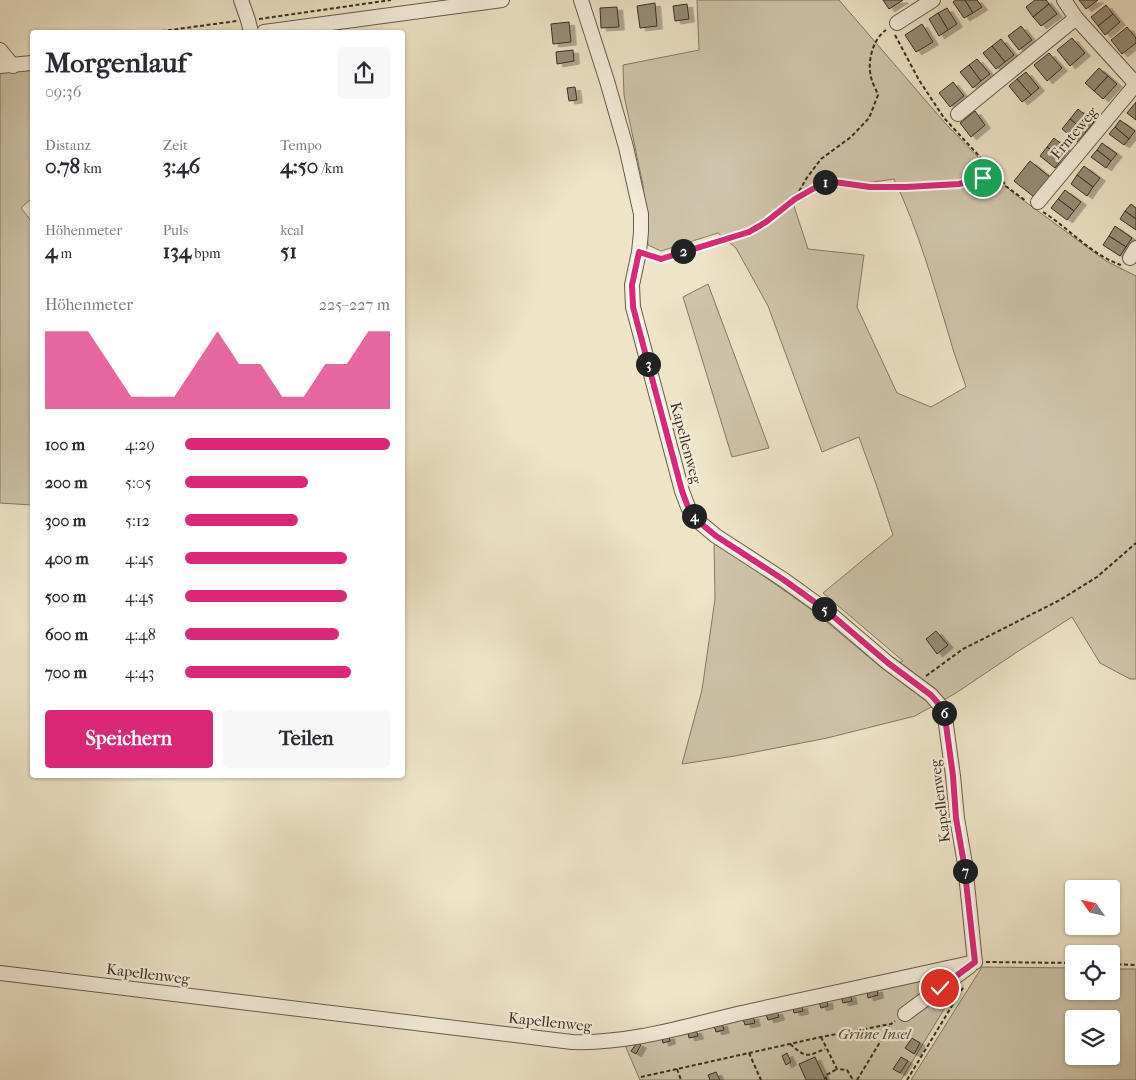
<!DOCTYPE html>
<html lang="de">
<meta charset="utf-8">
<style>
:root{--surface:#fff;--page:#f7f7f7;--text:#2b2b33;--muted:#7c7c81;--accent:#db2777}
body{margin:0;font-family:"IM FELL French Canon",serif;background:var(--page);color:var(--text);height:100vh;display:flex;flex-direction:column;font-size:19px;white-space:nowrap}
*{box-sizing:border-box;margin:0}
p{font-size:16px;color:var(--muted)}
.icon{flex:none;width:28px;height:28px;fill:none;stroke:currentColor;stroke-width:2;stroke-linecap:round;stroke-linejoin:round}
.map{position:relative;flex:1;overflow:hidden}
.drawer{position:absolute;left:30px;top:30px;width:375px;height:748px;display:flex;flex-direction:column;background:var(--surface);border-radius:5px;box-shadow:0 1px 4px #0004}
.drawer>*{flex:none}
.needle{width:32px;rotate:304deg}
.tools{position:absolute;left:1065px;top:880px;display:grid;gap:10px}
.tools a{display:grid;place-items:center;width:55px;height:55px;border-radius:5px;background:var(--surface);box-shadow:0 1px 4px #0004;font-size:25px}
.pin{position:absolute;display:grid;place-items:center;width:42px;height:42px;color:#fff;margin:-21px;border:2px solid #fff;border-radius:50%;box-shadow:0 1px 5px #0007}
.km{position:absolute;width:25px;height:25px;margin:-12px;border-radius:50%;background:#222;color:#fff;font-size:14px;line-height:25px;text-align:center}
.round{display:grid;place-items:center;flex:none;width:52px;height:52px;border-radius:5px;background:var(--page)}
.summary{display:flex;align-items:center;justify-content:space-between;height:85px;padding:0 15px}
h1{font-size:28px;font-weight:700;line-height:38px}
.stats{display:grid;grid-template-columns:repeat(3,1fr);gap:8px;height:85px;padding:5px 15px}
.stats div{display:grid;align-content:center}
.stats b{font-size:21px;font-weight:700}
.stats small{font-size:14px;font-weight:400}
.stats p{font-size:14px}
.chart{height:140px;padding:10px 15px}
.chart p{display:flex;justify-content:space-between}
.chart svg{width:100%;height:90px;margin-top:5px;fill:var(--accent);opacity:.7}
.action{display:flex;gap:10px;margin-top:auto;padding:10px 15px}
.action a{flex:1;height:58px;border-radius:5px;background:var(--accent);color:#fff;font-size:20px;font-weight:700;line-height:58px;text-align:center}
.action a+a{background:var(--page);color:var(--text)}
ul{padding:0 15px;list-style:none;font-size:16px}
li{display:grid;grid-template-columns:80px 60px 1fr;align-items:center;height:38px}
li i{height:12px;border-radius:6px;background:var(--accent)}
.map>svg:first-child{display:block}
.green{fill:#cfc5ac;stroke:#847a68;fill-rule:evenodd}
.building{fill:#978d79;stroke:#382f24;filter:url(#shadow)}
.lines{fill:none;stroke-linecap:round;stroke-linejoin:round}
.minor-casing{stroke:#665c4d;stroke-width:16}
.path{stroke:#382f24;stroke-width:2;stroke-dasharray:4 2.5;stroke-linecap:butt}
.minor{stroke:#f4eddb;stroke-width:14}
.route-casing{stroke:#fff;stroke-width:10}
.route{stroke:#db2777;stroke-width:6}
.labels{text-anchor:middle;stroke-width:4.5;stroke-linejoin:round;paint-order:stroke}
.street-label{font-size:15px;fill:#382f24;stroke:#f4eddb}
.park-label{font-size:15px;font-style:italic;fill:#564d3f;stroke:#f4eddb}
</style>
<div class="map">
<svg width="1136" height="1080" viewBox="0 0 1136 1080">
<defs>
<filter id="shadow"><feDropShadow dx="5.5" dy="3" stdDeviation="0" flood-color="#0004"/></filter>
</defs>
<rect width="100%" height="100%" fill="#eee4c8"/>
<filter id="stains"><feTurbulence type="fractalNoise" baseFrequency=".004" numOctaves="4"/><feColorMatrix values="0 0 0 0 .2 0 0 0 0 .09 0 0 0 0 .02 0 0 0 .5 -.17"/></filter>
<radialGradient id="worn" r=".72"><stop offset=".6" stop-color="#630" stop-opacity="0"/><stop offset="1" stop-color="#630" stop-opacity=".3"/></radialGradient>
<g class="green">
<path d="M697,0H839L945,123L1012,192L1106,261L1136,276V679H1130L1100,663L1072,617L1014,654L956,693L915,716L827,738L735,756L682,764L702,690L715,599L714,541L816,613L883,669L903,661L823,593L893,535L877,487L859,437L822,452L768,306L736,248L718,233L661,251L648,245L643,185L624,95L623,65L699,50ZM894,179C918,229 934,286 950,339C954,355 961,371 966,387L931,407L897,393L857,307L864,255L808,249L794,206L810,191Z"/>
<polygon points="32,70 32,198 21,208 32,222 32,505 0,503 0,72"/>
<polygon points="708,284 769,448 732,457 683,297"/>
<path d="M982,967L1074,968V991H1111V969H1136V1080H911ZM1074,1019H1111V1056H1074Z"/>
<polygon points="956,969 963,978 901,1080 640,1080 624,1043"/>
</g>
<g class="building">
<polygon points="883,0 903,0 889,9"/>
<polygon points="956,0 965,0 973,13 964,18 953,2"/>
<polygon points="965,0 977,0 982,7 973,13"/>
<polygon points="1035,0 1046,0 1049,4 1033,17 1026,7"/>
<polygon points="1079,0 1098,0 1086,9"/>
<polygon points="655,3 657,26 640,28 637,6"/>
<polygon points="687,4 689,19 675,21 673,6"/>
<polygon points="1049,4 1057,14 1041,26 1033,17"/>
<polygon points="1106,5 1113,14 1098,26 1091,17"/>
<polygon points="617,7 619,27 601,28 600,8"/>
<polygon points="947,8 957,24 948,30 938,13"/>
<polygon points="938,13 948,30 939,36 929,19"/>
<polygon points="1113,14 1120,22 1105,35 1098,26"/>
<polygon points="569,22 571,42 553,44 551,24"/>
<polygon points="922,24 933,42 916,52 905,35"/>
<polygon points="1021,26 1032,40 1019,50 1008,36"/>
<polygon points="1127,27 1136,38 1136,43 1122,54 1111,40"/>
<polygon points="1072,38 1085,53 1070,66 1057,50"/>
<polygon points="1001,39 1014,55 1005,62 992,46"/>
<polygon points="992,46 1005,62 996,69 983,53"/>
<polygon points="573,50 574,61 557,64 556,52"/>
<polygon points="1049,53 1062,68 1047,81 1034,65"/>
<polygon points="977,59 990,74 981,81 969,65"/>
<polygon points="969,65 981,81 973,88 960,72"/>
<polygon points="1099,68 1108,76 1094,91 1085,83"/>
<polygon points="1026,72 1039,88 1031,95 1017,79"/>
<polygon points="1108,76 1117,84 1103,99 1094,91"/>
<polygon points="1017,79 1031,95 1022,102 1009,86"/>
<polygon points="953,82 964,96 950,107 939,93"/>
<polygon points="575,87 577,100 569,101 567,88"/>
<polygon points="1136,102 1136,120 1127,113"/>
<polygon points="1078,109 1094,122 1086,132 1070,119"/>
<polygon points="975,111 985,125 971,137 960,123"/>
<polygon points="1070,119 1086,132 1078,142 1062,129"/>
<polygon points="1120,120 1135,131 1129,139 1115,127"/>
<polygon points="1115,127 1129,139 1124,145 1109,134"/>
<polygon points="1054,138 1069,150 1062,159 1047,147"/>
<polygon points="1102,143 1117,154 1111,161 1097,150"/>
<polygon points="1047,147 1062,159 1055,168 1040,156"/>
<polygon points="1097,150 1111,161 1106,168 1091,157"/>
<polygon points="1030,161 1050,177 1034,197 1014,181"/>
<polygon points="1084,166 1100,178 1093,187 1077,175"/>
<polygon points="1077,175 1093,187 1087,196 1071,184"/>
<polygon points="1065,190 1081,202 1074,211 1058,199"/>
<polygon points="1058,199 1074,211 1067,220 1051,208"/>
<polygon points="1131,204 1136,208 1136,219 1125,211"/>
<polygon points="1125,211 1136,219 1136,230 1120,219"/>
<polygon points="1115,226 1132,238 1126,247 1109,236"/>
<polygon points="1109,236 1126,247 1120,256 1103,245"/>
<polygon points="936,631 948,645 937,654 926,639"/>
<polygon points="877,989 878,995 868,998 867,991"/>
<polygon points="850,994 852,1001 843,1003 841,997"/>
<polygon points="827,1000 828,1006 821,1008 819,1002"/>
<polygon points="802,1005 803,1011 794,1013 793,1008"/>
<polygon points="777,1011 779,1017 768,1020 766,1014"/>
<polygon points="753,1016 755,1023 745,1025 743,1019"/>
<polygon points="722,1023 724,1030 716,1032 714,1026"/>
<polygon points="696,1030 698,1036 689,1038 688,1032"/>
<polygon points="669,1036 670,1041 663,1043 662,1037"/>
<polygon points="912,1038 920,1043 914,1054 905,1048"/>
<polygon points="637,1043 641,1045 636,1054 631,1051"/>
<polygon points="787,1053 791,1062 786,1065 782,1056"/>
<polygon points="815,1057 824,1077 825,1080 806,1080 799,1064"/>
<polygon points="901,1057 908,1061 900,1073 893,1069"/>
<polygon points="716,1072 720,1080 710,1080 708,1075"/>
</g>
<g class="lines">
<g class="minor-casing">
<g id="minor">
<polyline points="241,0 248,20 251,32"/>
<polyline points="581,0 607,81 626,147 641,214 641,232 639,252 632,285 633,307 682,491 688,507 698,521 716,536 784,580 827,611 888,663 931,695 944,710 953,776 957,818 965,864 975,962"/>
<polyline points="1064,0 1076,18 1136,84"/>
<polyline points="897,23 933,0"/>
<polyline points="264,32 502,0"/>
<polyline points="0,50 13,66"/>
<polyline points="0,66 32,63"/>
<polyline points="958,114 1076,18"/>
<polyline points="1038,202 1136,84"/>
<polyline points="1130,258 1136,248"/>
<path d="M0,973L572,1042C628,1044 683,1027 737,1014C816,997 896,979 975,962"/>
<polyline points="905,1014 970,966"/>
</g>
</g>
<g class="path">
<polyline points="259,19 391,0"/>
<polyline points="155,32 237,21"/>
<polyline points="895,35 919,80 944,118 1006,185"/>
<path d="M796,197L806,179L821,159L851,137L869,118L878,95C876,89 872,83 871,77C867,61 873,39 886,30"/>
<path d="M1043,212C1069,228 1091,255 1121,265"/>
<polyline points="651,256 661,259 749,232 766,222 795,199 827,181 869,187 906,187 959,184 983,178 1007,187 1026,201"/>
<polyline points="926,676 963,649 1060,600 1097,577 1136,543"/>
<polyline points="986,962 1074,963"/>
<polyline points="1111,964 1136,965"/>
<polyline points="821,1037 837,1069 847,1070 853,1080"/>
<path d="M790,1044C807,1058 805,1057 825,1049"/>
<polyline points="749,1053 761,1080"/>
<polyline points="677,1069 681,1080"/>
<polyline points="641,1077 821,1037 891,1024 895,1021"/>
<polyline points="827,1080 825,1076 837,1069"/>
<polyline points="857,1080 891,1024"/>
<polyline points="907,1080 964,986"/>
</g>
<use href="#minor" class="minor"/>
</g>
<g class="lines">
<g class="route-casing">
<polyline id="route" points="940,988 975,962 964,864 956,818 953,776 944,710 931,695 888,663 827,611 784,580 716,536 698,521 688,507 682,491 633,307 632,285 639,252 661,259 749,232 766,222 795,199 827,181 870,187 906,187 959,184 983,178"/>
</g>
<use href="#route" class="route"/>
</g>
<g class="labels">
<g class="street-label">
<text transform="translate(1074 133) rotate(-50)" y="5">Ernteweg</text>
<text transform="translate(686 443) rotate(75)" y="5">Kapellenweg</text>
<text transform="translate(940 801) rotate(-97)" y="5">Kapellenweg</text>
<text transform="translate(148 974) rotate(7)" y="5">Kapellenweg</text>
<text transform="translate(550 1022) rotate(6)" y="5">Kapellenweg</text>
</g>
<g class="park-label">
<text x="874" y="1039">Grüne Insel</text>
</g>
</g>
<rect width="100%" height="100%" filter="url(#stains)"/>
<rect width="100%" height="100%" fill="url(#worn)"/>
</svg>
<div class="tools">
<a><svg class="needle" viewBox="-14 -14 28 28"><path d="M0-13l5 13h-10z" fill="#e53935"/><path d="M0 13l5-13h-10z" fill="#7c7c81"/></svg></a>
<a><svg class="icon" aria-label="locate" viewBox="0 0 24 24"><circle cx="12" cy="12" r="6"/><path d="M12 2v4M12 18v4M2 12h4M18 12h4"/></svg></a>
<a><svg class="icon" aria-label="layers" viewBox="0 0 24 24"><path d="M12 4l9 5-9 5-9-5zM3 14l9 5 9-5"/></svg></a>
</div>
<div class="pin" style="left:983px;top:178px;background:#1e9e55"><svg class="icon" aria-label="arrive" viewBox="0 0 24 24"><path d="M6 21V4h12l-3 4 3 4H6"/></svg></div>
<div class="pin" style="left:940px;top:988px;background:#d93025"><svg class="icon" aria-label="check" viewBox="0 0 24 24"><path d="M5 12l5 5 9-10"/></svg></div>
<b class="km" style="left:825px;top:182px">1</b>
<b class="km" style="left:683px;top:251px">2</b>
<b class="km" style="left:648px;top:364px">3</b>
<b class="km" style="left:694px;top:516px">4</b>
<b class="km" style="left:824px;top:609px">5</b>
<b class="km" style="left:944px;top:713px">6</b>
<b class="km" style="left:965px;top:871px">7</b>
<section class="drawer">
<div class="summary"><div><h1>Morgenlauf</h1><p>09:36</p></div><a class="round"><svg class="icon" aria-label="share" viewBox="0 0 24 24"><path d="M12 15V3M7 8l5-5 5 5M5 13v7h14v-7"/></svg></a></div>
<div class="stats">
<div><p>Distanz</p><b>0.78<small> km</small></b></div>
<div><p>Zeit</p><b>3:46</b></div>
<div><p>Tempo</p><b>4:50<small> /km</small></b></div>
</div>
<div class="stats">
<div><p>Höhenmeter</p><b>4<small> m</small></b></div>
<div><p>Puls</p><b>134<small> bpm</small></b></div>
<div><p>kcal</p><b>51</b></div>
</div>
<div class="chart"><p><span>Höhenmeter</span>225–227 m</p>
<svg viewBox="0 0 160 44" preserveAspectRatio="none"><path d="M0 44V6L10 6L20 6L30 22L40 38L50 38L60 38L70 22L80 6L90 22L100 22L110 38L120 38L130 22L140 22L150 6L160 6V44z"/></svg>
</div>
<ul>
<li><b>100 m</b>4:29<i style="width:100%"></i></li>
<li><b>200 m</b>5:05<i style="width:60%"></i></li>
<li><b>300 m</b>5:12<i style="width:55%"></i></li>
<li><b>400 m</b>4:45<i style="width:79%"></i></li>
<li><b>500 m</b>4:45<i style="width:79%"></i></li>
<li><b>600 m</b>4:48<i style="width:75%"></i></li>
<li><b>700 m</b>4:43<i style="width:81%"></i></li>
</ul>
<div class="action"><a>Speichern</a><a>Teilen</a></div>
</section>
</div>
